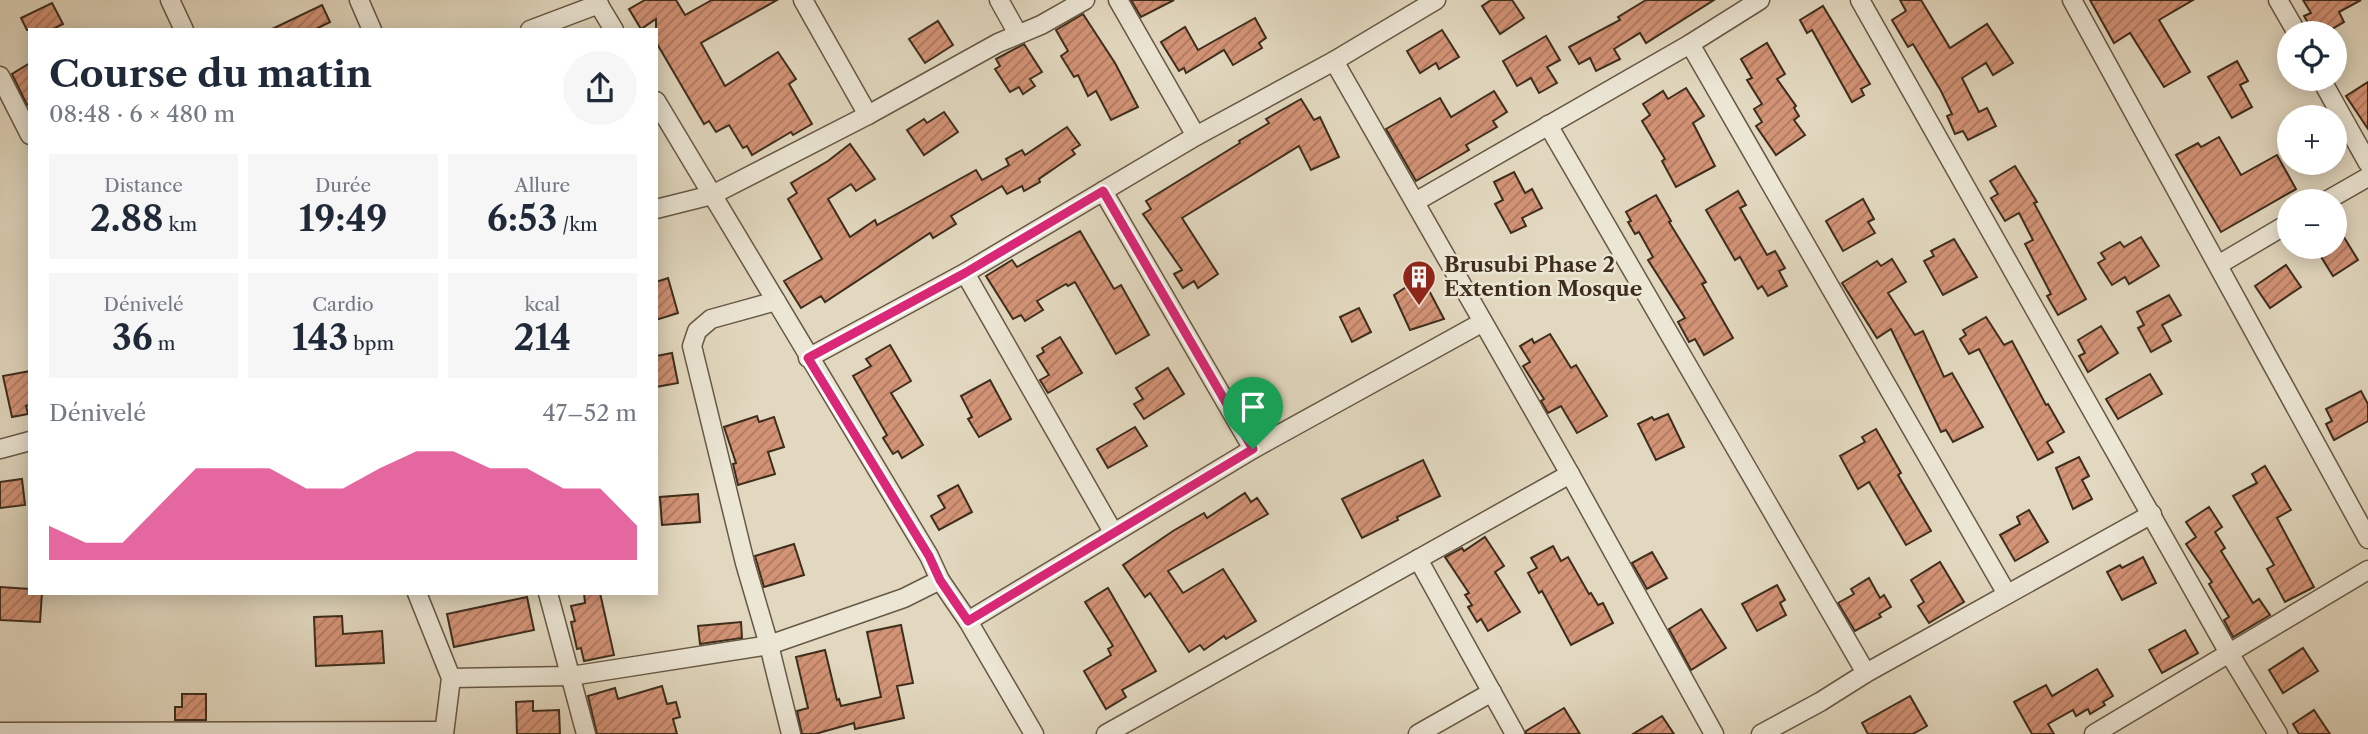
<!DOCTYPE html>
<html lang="fr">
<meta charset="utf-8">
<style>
:root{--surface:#fff;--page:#f6f6f7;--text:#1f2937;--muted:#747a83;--accent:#db2777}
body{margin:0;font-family:"Libre Caslon Text",serif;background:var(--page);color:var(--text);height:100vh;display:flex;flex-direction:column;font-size:26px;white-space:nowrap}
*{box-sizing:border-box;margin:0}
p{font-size:23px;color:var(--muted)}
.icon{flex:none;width:38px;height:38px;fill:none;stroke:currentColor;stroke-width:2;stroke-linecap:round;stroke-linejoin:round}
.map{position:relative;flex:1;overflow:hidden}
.drawer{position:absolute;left:28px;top:28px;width:630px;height:567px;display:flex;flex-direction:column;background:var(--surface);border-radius:0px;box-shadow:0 4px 18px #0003}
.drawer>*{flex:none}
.tools{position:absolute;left:2277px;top:21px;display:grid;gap:14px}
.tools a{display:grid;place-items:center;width:70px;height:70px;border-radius:50%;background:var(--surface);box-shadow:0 4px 18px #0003;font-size:35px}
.pin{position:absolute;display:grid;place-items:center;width:60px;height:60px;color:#fff;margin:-72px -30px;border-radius:50% 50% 50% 0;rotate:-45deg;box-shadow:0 0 7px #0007}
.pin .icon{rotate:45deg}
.round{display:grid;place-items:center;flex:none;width:74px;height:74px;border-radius:37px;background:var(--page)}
.head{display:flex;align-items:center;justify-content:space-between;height:119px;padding:0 21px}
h1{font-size:38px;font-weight:800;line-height:52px}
.figures{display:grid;grid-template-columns:repeat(3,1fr);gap:10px;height:119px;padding:7px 21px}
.figures div{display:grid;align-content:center;border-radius:0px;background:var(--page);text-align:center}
.figures b{font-size:35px;font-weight:800}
.figures small{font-size:19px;font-weight:400}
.figures p{font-size:19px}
.chart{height:196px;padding:14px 21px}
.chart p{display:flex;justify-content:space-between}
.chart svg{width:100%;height:126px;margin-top:7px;fill:var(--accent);opacity:.7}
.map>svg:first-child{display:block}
.building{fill:url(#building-hatch);stroke:#3e2d1c;stroke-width:2}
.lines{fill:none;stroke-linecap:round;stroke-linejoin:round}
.minor-casing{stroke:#675845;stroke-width:21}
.minor{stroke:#ece6d5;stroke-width:18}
.route-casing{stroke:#fff;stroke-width:14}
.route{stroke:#db2777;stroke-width:9}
.labels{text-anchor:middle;stroke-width:5;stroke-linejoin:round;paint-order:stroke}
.poi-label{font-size:21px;font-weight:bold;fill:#3e2d1c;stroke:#ece6d5;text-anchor:start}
</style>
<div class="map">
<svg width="2368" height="734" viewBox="0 0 2368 734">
<defs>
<pattern id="building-hatch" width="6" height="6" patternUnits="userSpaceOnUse" patternTransform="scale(1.75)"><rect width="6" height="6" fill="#d39376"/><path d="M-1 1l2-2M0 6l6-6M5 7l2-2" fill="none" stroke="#ad7860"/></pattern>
</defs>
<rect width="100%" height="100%" fill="#e2d8bf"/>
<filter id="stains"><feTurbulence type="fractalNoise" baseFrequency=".00286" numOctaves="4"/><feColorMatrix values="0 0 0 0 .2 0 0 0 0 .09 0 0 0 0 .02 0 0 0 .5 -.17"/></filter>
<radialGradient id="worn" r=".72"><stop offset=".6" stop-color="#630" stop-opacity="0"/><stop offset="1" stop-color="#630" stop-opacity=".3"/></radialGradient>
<g class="building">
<polygon points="645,0 676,0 685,15 712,0 777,0 701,43 725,86 778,52 796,79 789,84 812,124 793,135 791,132 752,155 747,146 743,148 729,125 716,132 709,121 704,124 656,42 656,19 641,29 629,9"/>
<polygon points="1131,0 1174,0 1141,17"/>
<polygon points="1491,0 1512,0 1524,18 1500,34 1482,6"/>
<polygon points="1646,0 1714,0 1646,43 1640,33 1614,49 1620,59 1596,71 1590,58 1579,64 1569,47 1620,20 1618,17"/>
<polygon points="1900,0 1921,0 1950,48 1987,24 2013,63 1993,75 1986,63 1962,78 1979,112 1987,108 1996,126 1968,140 1963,131 1955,134 1947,116 1952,114 1941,91 1913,44 1908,47 1892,20 1906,11"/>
<polygon points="2090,0 2193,0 2159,20 2190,72 2164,87 2130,33 2114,43"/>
<polygon points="2303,0 2361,0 2339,12 2344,22 2325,33 2314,33 2304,16 2311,13"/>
<polygon points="52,3 63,24 51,30 27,30 21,18"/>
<polygon points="322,5 330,22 314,30 270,30"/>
<polygon points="1823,6 1870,84 1861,89 1864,95 1852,102 1812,30 1807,33 1800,20"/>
<polygon points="1083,14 1115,63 1138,107 1111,120 1096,91 1088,96 1078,75 1074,77 1061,56 1068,51 1056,30"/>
<polygon points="1255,18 1266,38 1259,43 1262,48 1233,65 1224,50 1186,73 1184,68 1179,71 1161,42 1185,27 1198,50"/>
<polygon points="938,21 953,45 925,63 909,39"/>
<polygon points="1442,30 1459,57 1439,69 1436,63 1420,73 1407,51"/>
<polygon points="1546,36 1560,60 1547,67 1557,83 1539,93 1531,78 1517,86 1503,61"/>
<polygon points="1767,43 1785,74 1777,79 1796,106 1794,108 1799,116 1794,120 1805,135 1776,155 1756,126 1762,122 1754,109 1762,104 1747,80 1752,78 1741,59"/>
<polygon points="1024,44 1042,72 1030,79 1035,86 1023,94 1019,87 1010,92 995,69 1000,66 996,59"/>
<polygon points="2237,61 2248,81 2240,85 2252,107 2232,118 2208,77"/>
<polygon points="30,63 30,103 27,105 12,74"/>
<polygon points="2368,82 2368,129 2346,96"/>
<polygon points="1686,88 1704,116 1693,123 1715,166 1676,187 1662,161 1665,159 1642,121 1650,115 1643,104 1663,91 1668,99"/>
<polygon points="1494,91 1507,112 1493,121 1497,127 1466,145 1469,150 1416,181 1386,129 1440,98 1451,117"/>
<polygon points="1301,99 1314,120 1320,117 1339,157 1311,170 1299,146 1182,218 1218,274 1198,288 1194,281 1183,288 1174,274 1182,270 1143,214 1151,209 1146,201 1240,143 1239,141 1269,123 1266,119"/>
<polygon points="944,112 958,132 924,155 907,130 924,119 927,123"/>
<polygon points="1067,127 1080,145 1072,150 1075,154 1039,179 1040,182 1024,191 1022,186 1007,194 1002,186 951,216 956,224 933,238 930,233 825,302 821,296 801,308 784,281 822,259 788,199 797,193 791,183 828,161 850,144 875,179 856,191 851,184 828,199 850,237 875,220 877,225 976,170 982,180 1009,165 1006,159 1022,150 1025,155"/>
<polygon points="2219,137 2241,175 2277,155 2296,189 2221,232 2176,155 2198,143 2201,147"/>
<polygon points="2015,166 2037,202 2034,203 2086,299 2058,315 2047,296 2051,294 2025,244 2033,240 2019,213 2005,221 1991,198 1998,194 1990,181"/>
<polygon points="1514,172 1525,193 1532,189 1542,208 1522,218 1526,226 1511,233 1495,204 1503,200 1494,182"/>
<polygon points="1738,191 1746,205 1740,208 1767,255 1775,251 1785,268 1779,271 1787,286 1768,296 1762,286 1758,289 1740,257 1735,260 1706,210"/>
<polygon points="1656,195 1671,221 1669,222 1706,282 1702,284 1733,338 1704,355 1695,339 1689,342 1678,322 1685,318 1648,260 1653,257 1639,232 1635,234 1628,222 1631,221 1626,212"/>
<polygon points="1863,199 1874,219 1868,222 1875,233 1843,251 1826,221"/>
<polygon points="2334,221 2358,260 2333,276 2315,247 2334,247"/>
<polygon points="1080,231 1114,289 1121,285 1149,335 1116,354 1075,282 1068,286 1066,284 1037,301 1043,310 1025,321 1021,315 1013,319 986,276 1012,260 1017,267"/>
<polygon points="2141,237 2159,266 2129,284 2125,277 2112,285 2098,263 2105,259 2101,253 2120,242 2124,247"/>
<polygon points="1954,239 1977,277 1943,295 1924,261 1934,256 1931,251"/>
<polygon points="1892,259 1906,282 1888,293 1915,335 1923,331 1944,377 1952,373 1983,427 1953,442 1946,430 1941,432 1891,329 1877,338 1842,283 1877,261 1881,266"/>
<polygon points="2286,265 2301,287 2270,308 2255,286"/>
<polygon points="668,278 678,313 656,320 656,282"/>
<polygon points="1424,281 1444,319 1410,330 1394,295 1408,286"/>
<polygon points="2169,295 2181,315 2162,325 2171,341 2151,352 2138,328 2144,325 2137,312"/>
<polygon points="1359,308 1371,332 1352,342 1340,317"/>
<polygon points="1986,317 2004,345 2012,341 2046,405 2048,404 2064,432 2047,442 2053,452 2038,460 1979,349 1969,354 1960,339 1966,335 1963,330"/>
<polygon points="2101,326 2118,353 2088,372 2079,356 2085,353 2078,340"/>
<polygon points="1550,334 1571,368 1576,365 1607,416 1577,433 1561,406 1548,413 1541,401 1544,399 1523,366 1530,362 1520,346 1532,339 1534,343"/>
<polygon points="1060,337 1082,373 1048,393 1040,380 1049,375 1037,356 1044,352 1042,348"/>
<polygon points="890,345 911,381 891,393 923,445 902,458 898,451 893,454 883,438 887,435 853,376 871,366 866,359"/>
<polygon points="672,353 678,383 656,387 656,356"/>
<polygon points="1168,368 1184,394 1144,419 1134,404 1143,399 1136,388"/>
<polygon points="30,371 30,405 26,406 28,414 12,417 3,376"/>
<polygon points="2150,374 2162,394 2118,419 2106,399"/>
<polygon points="990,380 1011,419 979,437 968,419 972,417 961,396"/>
<polygon points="2361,391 2368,404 2368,421 2334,440 2326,424 2332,421 2326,409"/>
<polygon points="1668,414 1684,447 1656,460 1638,424 1652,417 1654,420"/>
<polygon points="757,416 759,422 774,417 784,447 768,452 775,474 738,485 733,464 736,463 724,427"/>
<polygon points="1135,427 1147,446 1108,468 1097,449"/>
<polygon points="1876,429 1901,473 1898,475 1931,531 1906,545 1869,482 1858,489 1840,456 1865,442 1862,437"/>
<polygon points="2079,457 2089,476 2082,480 2092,499 2073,509 2056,468"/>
<polygon points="1423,460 1440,496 1397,517 1398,520 1362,538 1342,499"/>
<polygon points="2265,466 2291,510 2277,518 2314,587 2285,602 2267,569 2274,565 2233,496 2257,483 2252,474"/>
<polygon points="22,479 25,505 0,508 0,482"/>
<polygon points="958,485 972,512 939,530 931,516 945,508 938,496"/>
<polygon points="1245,493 1251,502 1257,498 1268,514 1168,571 1183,593 1223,569 1256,621 1226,639 1224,636 1204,650 1200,645 1189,652 1150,593 1145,597 1123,565 1173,531 1204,513 1207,518"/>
<polygon points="698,494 700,522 662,525 660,497"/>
<polygon points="2209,507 2222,527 2215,532 2225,548 2221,551 2253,603 2259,599 2270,615 2233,637 2224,620 2229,617 2209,584 2212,582 2186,544 2196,537 2186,522"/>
<polygon points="2029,510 2048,542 2015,561 2000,535 2020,524 2017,517"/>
<polygon points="1485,537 1504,566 1495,572 1520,612 1488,631 1481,619 1477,622 1468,607 1472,605 1465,595 1469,593 1445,557 1462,548 1464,551"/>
<polygon points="794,544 804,575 764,587 755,556"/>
<polygon points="1553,546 1561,561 1568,557 1589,594 1591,593 1598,605 1603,603 1613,623 1571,645 1542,591 1539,593 1528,573 1537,568 1531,558"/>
<polygon points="1652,552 1667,578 1647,589 1632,563"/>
<polygon points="2143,557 2156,583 2122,600 2107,572 2120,565 2122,568"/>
<polygon points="1940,562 1964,602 1929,623 1918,606 1924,602 1911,580"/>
<polygon points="1869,578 1880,598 1884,595 1891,607 1879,614 1881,617 1855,631 1838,603 1854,594 1851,589"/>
<polygon points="1777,585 1785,600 1780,603 1786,615 1757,631 1742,604"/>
<polygon points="0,587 30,589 30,593 42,593 40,622 0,620"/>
<polygon points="1108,588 1156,671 1122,690 1126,697 1106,709 1084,671 1111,655 1108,649 1113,646 1085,602"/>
<polygon points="584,593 600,593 614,655 584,661 581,648 577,649 571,622 575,621 571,606 585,603"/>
<polygon points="527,597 534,630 454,647 447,614"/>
<polygon points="1701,609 1726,648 1691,670 1669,629"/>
<polygon points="342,616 343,634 382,631 384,663 316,666 314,617"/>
<polygon points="741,622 742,638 700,644 698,626"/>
<polygon points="901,625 913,683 897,686 904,718 855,729 854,723 815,734 802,734 797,711 808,708 796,657 825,650 837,700 839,699 841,706 881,697 867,632"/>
<polygon points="2185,630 2198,653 2162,673 2149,650"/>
<polygon points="2303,648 2318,671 2283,693 2269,670"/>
<polygon points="2097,669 2113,696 2103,702 2105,705 2090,714 2088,709 2076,716 2073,710 2048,724 2054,734 2032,734 2014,702 2046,685 2052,696"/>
<polygon points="662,686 667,704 676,702 680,717 673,719 677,734 597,734 588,696 615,688 618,699"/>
<polygon points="182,694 206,694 206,720 175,720 175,707 182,707"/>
<polygon points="1910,696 1927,726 1913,734 1868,734 1862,723"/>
<polygon points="533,701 533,711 559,710 560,734 517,734 516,702"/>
<polygon points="1564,708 1580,734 1526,734 1526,731"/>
<polygon points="2314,710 2330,734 2299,734 2293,724"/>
<polygon points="1662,716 1674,734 1633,734"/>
</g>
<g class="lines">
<g class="minor-casing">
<g id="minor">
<polyline points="170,0 184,30"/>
<polyline points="359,0 372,30"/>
<polyline points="596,0 614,30"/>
<polyline points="803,0 868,115"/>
<polyline points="999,0 1018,34"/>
<polyline points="1118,0 1196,136"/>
<polyline points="1860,0 2229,653 2278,734"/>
<polyline points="2072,0 2368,539"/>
<polyline points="2278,0 2297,33"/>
<polyline points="530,30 599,4"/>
<polyline points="1690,44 2007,594"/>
<polyline points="1334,61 1570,474 1714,734"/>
<polyline points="0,76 30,135"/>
<polyline points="2321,79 2368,163"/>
<polyline points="656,101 929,556 940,580 968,621 1034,734"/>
<polyline points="1548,125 1866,673"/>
<polyline points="1103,191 1253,449"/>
<polyline points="2326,201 2368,177"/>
<polyline points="1415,202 1690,44 1760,0"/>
<polyline points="656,209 712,195 868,115 998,43 1041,25 1085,0"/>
<polyline points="2218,265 2289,223"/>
<polyline points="965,273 1113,532"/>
<polyline points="776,301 711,319 697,331 692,346 745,563 769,645 791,734"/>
<polyline points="808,358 965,273 1196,136 1334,61 1436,0"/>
<polyline points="0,449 30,441"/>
<polyline points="1418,559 1515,734"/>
<polyline points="417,593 451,678 444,734"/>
<polyline points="548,593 586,734"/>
<polyline points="968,621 1253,449 1483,322"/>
<polyline points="451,678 571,676 769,645 904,598 940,580"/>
<polyline points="0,732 444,731"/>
<polyline points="1106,734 1570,474"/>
<polyline points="1418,734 1492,692"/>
<polyline points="1761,734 1820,702 1866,673 2152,514"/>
<polyline points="2094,734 2368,570"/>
</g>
</g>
<use href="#minor" class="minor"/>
</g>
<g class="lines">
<g class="route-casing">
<polygon id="route" points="1103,191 1253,449 968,621 940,580 929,556 808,358 965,273"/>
</g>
<use href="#route" class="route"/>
</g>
<defs>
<g id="building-pin" transform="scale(1.75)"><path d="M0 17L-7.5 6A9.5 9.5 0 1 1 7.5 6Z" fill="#8f2418" stroke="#ece6d5"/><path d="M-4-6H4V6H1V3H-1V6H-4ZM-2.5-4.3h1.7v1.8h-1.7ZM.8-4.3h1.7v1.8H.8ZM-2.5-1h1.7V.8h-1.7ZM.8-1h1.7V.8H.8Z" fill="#fff"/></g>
</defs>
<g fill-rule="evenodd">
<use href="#building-pin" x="1419" y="277"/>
</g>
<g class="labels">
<g class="poi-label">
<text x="1444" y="272">Brusubi Phase 2<tspan x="1444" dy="24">Extention Mosque</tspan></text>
</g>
</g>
<rect width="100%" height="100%" filter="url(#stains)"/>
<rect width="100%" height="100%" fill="url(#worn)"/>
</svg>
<div class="tools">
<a><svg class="icon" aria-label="locate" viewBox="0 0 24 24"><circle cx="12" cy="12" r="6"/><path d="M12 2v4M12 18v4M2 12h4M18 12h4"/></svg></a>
<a>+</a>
<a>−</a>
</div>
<div class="pin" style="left:1253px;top:449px;background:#1e9e55"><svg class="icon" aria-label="arrive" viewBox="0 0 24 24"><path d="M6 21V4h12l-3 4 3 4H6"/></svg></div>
<section class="drawer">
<div class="head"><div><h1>Course du matin</h1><p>08:48 · 6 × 480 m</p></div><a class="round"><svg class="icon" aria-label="share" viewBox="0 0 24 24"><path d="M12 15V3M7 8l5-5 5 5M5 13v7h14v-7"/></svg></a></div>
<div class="figures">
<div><p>Distance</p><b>2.88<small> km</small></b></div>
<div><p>Durée</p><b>19:49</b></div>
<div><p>Allure</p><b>6:53<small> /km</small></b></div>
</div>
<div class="figures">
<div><p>Dénivelé</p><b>36<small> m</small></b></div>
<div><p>Cardio</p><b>143<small> bpm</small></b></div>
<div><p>kcal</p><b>214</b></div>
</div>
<div class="chart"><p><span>Dénivelé</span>47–52 m</p>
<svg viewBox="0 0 160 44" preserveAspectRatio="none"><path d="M0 44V32L10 38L20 38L30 25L40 12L50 12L60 12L70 19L80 19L90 12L100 6L110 6L120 12L130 12L140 19L150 19L160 32V44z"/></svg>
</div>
</section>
</div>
